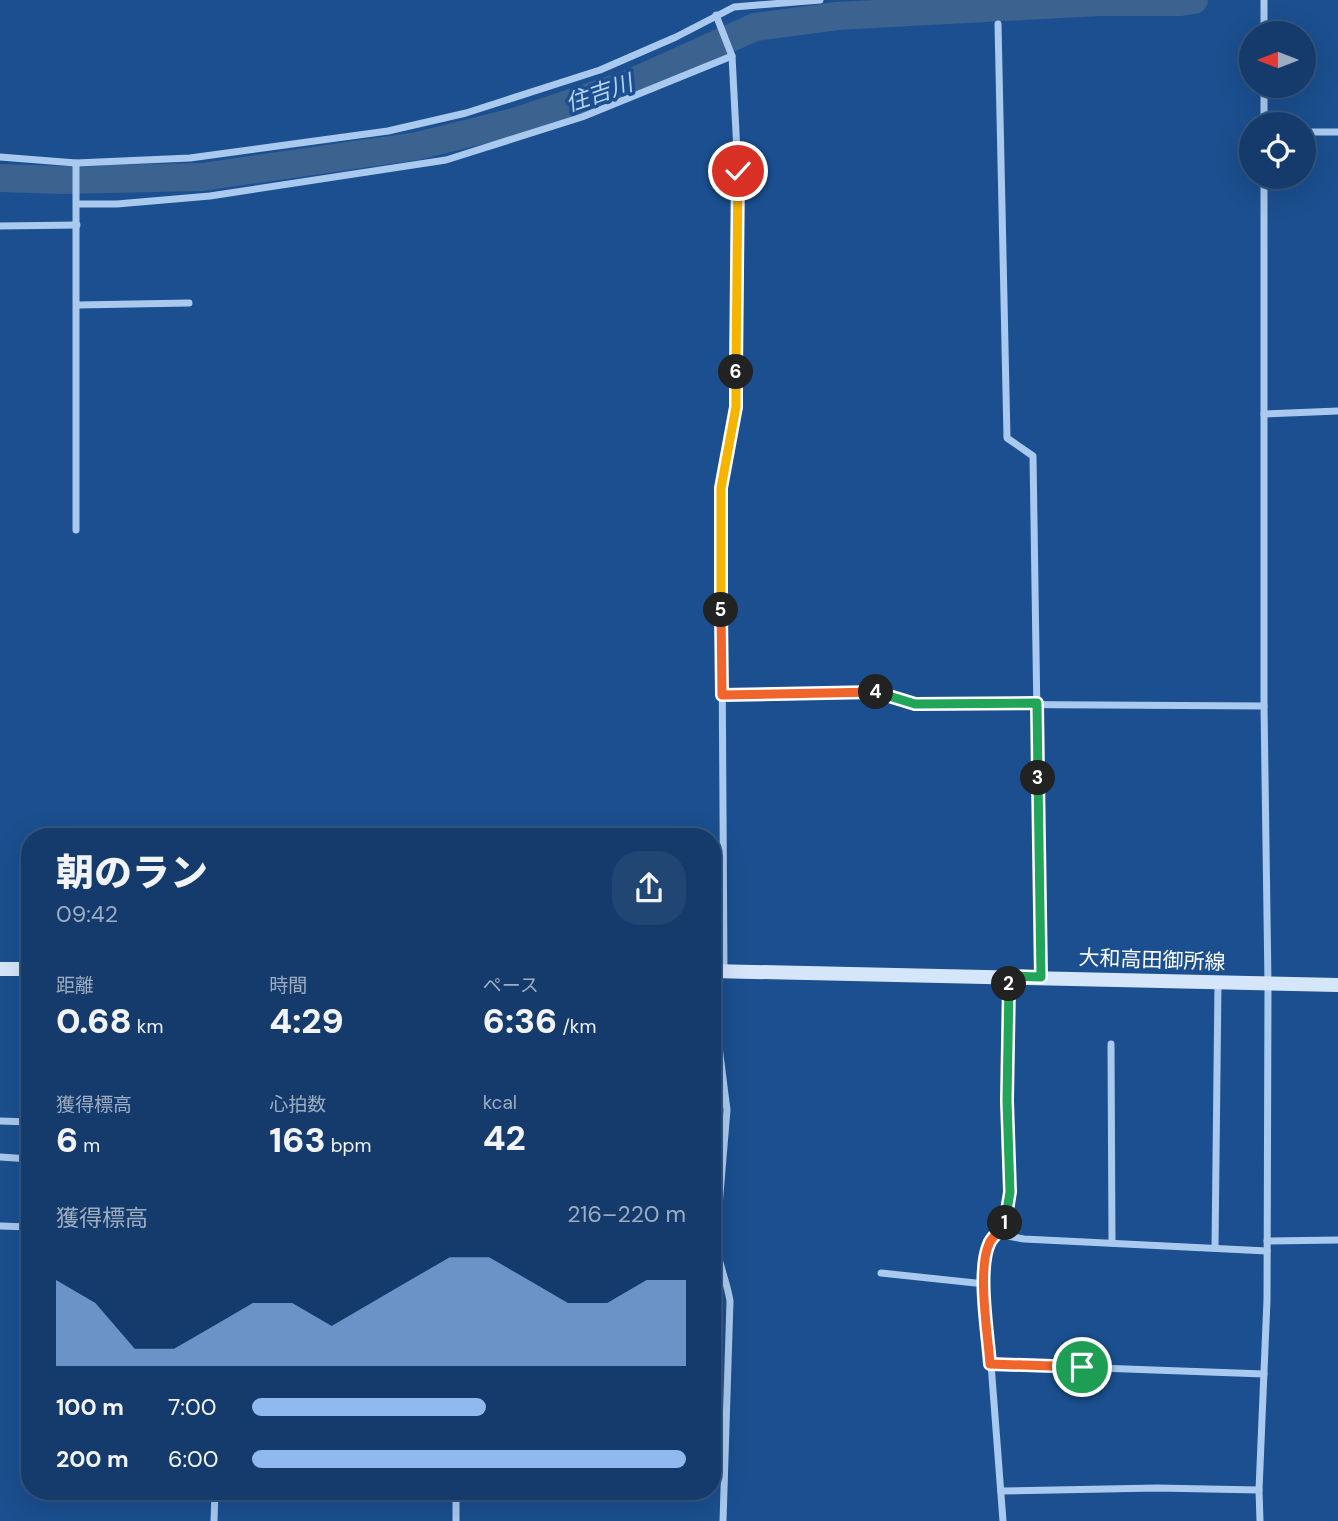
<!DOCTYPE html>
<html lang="ja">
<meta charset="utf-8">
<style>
:root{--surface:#143b6b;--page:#214673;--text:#f1f3f6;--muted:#9dadc1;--line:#33557e;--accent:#90b9f0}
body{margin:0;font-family:"DM Sans","Noto Sans JP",sans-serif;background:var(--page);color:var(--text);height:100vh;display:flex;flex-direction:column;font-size:26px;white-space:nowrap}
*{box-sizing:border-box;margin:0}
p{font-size:23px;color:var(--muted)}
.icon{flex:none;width:38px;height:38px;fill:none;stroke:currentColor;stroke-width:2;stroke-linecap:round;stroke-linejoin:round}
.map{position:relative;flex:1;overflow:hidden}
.details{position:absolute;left:21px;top:828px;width:700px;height:672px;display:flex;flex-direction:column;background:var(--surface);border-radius:28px;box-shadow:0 7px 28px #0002,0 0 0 2px var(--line)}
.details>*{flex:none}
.needle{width:46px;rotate:270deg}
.buttons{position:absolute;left:1239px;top:21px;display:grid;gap:14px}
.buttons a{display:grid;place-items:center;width:77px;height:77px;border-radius:50%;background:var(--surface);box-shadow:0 7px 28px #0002,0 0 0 2px var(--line);font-size:35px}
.pin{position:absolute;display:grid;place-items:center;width:60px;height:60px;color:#fff;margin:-30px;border:4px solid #fff;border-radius:50%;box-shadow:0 2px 7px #0007}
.km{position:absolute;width:35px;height:35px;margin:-18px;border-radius:50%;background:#222;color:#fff;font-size:19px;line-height:35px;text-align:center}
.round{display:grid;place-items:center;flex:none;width:74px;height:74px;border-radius:28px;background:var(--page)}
.overview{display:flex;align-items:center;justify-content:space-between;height:119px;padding:0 35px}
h1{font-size:38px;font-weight:800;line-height:52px}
.metrics{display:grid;grid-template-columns:repeat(3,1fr);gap:10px;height:119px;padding:7px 35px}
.metrics div{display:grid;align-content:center}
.metrics b{font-size:35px;font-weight:800}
.metrics small{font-size:19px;font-weight:400}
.metrics p{font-size:19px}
.chart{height:196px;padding:14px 35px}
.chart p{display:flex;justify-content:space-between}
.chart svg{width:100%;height:126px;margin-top:7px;fill:var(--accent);opacity:.7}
ul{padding:0 35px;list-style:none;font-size:23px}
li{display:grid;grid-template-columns:112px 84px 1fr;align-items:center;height:52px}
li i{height:18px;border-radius:9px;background:var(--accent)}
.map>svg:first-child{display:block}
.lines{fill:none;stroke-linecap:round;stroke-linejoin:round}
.river{stroke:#3c6290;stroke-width:28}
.minor{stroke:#a9c9ee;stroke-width:7}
.secondary{stroke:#d6e6fa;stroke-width:14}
.split-1-casing{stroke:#fff;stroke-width:14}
.split-2-casing{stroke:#fff;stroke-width:14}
.split-3-casing{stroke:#fff;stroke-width:14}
.split-4-casing{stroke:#fff;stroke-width:14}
.split-5-casing{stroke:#fff;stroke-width:14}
.split-6-casing{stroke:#fff;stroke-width:14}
.split-7-casing{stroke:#fff;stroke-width:14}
.split-1{stroke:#f0652b;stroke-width:9}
.split-2{stroke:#22a559;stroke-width:9}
.split-3{stroke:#22a559;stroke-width:9}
.split-4{stroke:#22a559;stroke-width:9}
.split-5{stroke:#f0652b;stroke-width:9}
.split-6{stroke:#f5b400;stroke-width:9}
.split-7{stroke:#f5b400;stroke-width:9}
.labels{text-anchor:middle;stroke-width:7;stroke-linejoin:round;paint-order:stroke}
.street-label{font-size:21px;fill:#fff;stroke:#1b4f8f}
.water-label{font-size:23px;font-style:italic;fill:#b5d3f5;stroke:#1b4f8f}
</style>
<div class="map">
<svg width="1338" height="1521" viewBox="0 0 1338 1521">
<rect width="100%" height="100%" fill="#1b4f8f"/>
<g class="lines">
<polyline class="river" points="0,178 62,180 202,177 417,146 514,122 628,84 755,27 837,16 1099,2 1181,2 1194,0"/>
<g class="minor">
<polyline points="1264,0 1264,33"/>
<polyline points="716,15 732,56 738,171 736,407 721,488 724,971"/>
<polyline points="998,24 1007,438 1033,456 1041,977"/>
<polyline points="1264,86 1264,124"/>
<polyline points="1304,132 1338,132"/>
<polyline points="0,157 76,163 190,158 388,131 466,113 600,70 676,37 734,7 820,0"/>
<polyline points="76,163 76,530"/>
<polyline points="77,204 117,204 210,196 446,160 582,117 732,56"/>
<polyline points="0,226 77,225"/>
<polyline points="78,305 189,303"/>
<polyline points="1264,414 1338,411"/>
<polyline points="722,694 875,692 916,704 1264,706"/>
<path d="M714,971V1007L727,1110L716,1242C718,1263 727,1281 730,1301L723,1521"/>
<polyline points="1111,1044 1112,1243"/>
<polyline points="0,1121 30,1122"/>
<polyline points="0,1157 30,1159"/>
<polyline points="0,1226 30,1227"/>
<polyline points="996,1234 1024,1239 1267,1251"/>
<polyline points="1267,1241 1338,1240"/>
<polyline points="1215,1248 1218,983"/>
<polyline points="881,1273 985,1284"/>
<polyline points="990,1364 1264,1374"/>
<polyline points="1001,1491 1157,1488 1259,1490"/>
<polyline points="214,1521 215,1491"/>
<polyline points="456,1521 456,1491"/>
<polyline points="1003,1521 984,1272 990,1242 1004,1226 1010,1192 1007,1101 1009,977"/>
<polyline points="1260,1521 1259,1490 1267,1300 1268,984 1264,706 1264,177"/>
</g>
<g class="secondary">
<polyline points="0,969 30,969"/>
<polyline points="712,971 1338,985"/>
</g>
</g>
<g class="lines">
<g class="split-1-casing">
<path id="split-1" d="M1005,1223C1001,1231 992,1236 989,1244C977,1271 988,1334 990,1364L1082,1367"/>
</g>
<g class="split-2-casing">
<polyline id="split-2" points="1005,1223 1010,1192 1007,1101 1009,984"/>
</g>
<g class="split-3-casing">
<polyline id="split-3" points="1009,984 1009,976 1041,977 1038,778"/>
</g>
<g class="split-4-casing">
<polyline id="split-4" points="876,692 915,704 1037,703 1038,778"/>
</g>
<g class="split-5-casing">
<polyline id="split-5" points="721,610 722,695 876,692"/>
</g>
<g class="split-6-casing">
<polyline id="split-6" points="721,610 721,488 736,407 736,372"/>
</g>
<g class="split-7-casing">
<polyline id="split-7" points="736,372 738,171"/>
</g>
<use href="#split-1" class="split-1"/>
<use href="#split-2" class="split-2"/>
<use href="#split-3" class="split-3"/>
<use href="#split-4" class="split-4"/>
<use href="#split-5" class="split-5"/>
<use href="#split-6" class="split-6"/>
<use href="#split-7" class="split-7"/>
</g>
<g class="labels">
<g class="street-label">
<text transform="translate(1152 960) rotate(2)" y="7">大和高田御所線</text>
</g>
<g class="water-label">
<text transform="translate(599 93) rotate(-19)" y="8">住吉川</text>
</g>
</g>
</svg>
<div class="buttons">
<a><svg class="needle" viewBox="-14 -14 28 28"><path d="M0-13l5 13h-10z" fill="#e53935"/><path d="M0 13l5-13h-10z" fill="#9dadc1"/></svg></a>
<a><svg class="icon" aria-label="locate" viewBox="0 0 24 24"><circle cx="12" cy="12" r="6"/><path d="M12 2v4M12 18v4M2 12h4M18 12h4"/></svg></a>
</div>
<div class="pin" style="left:1082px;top:1367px;background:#1e9e55"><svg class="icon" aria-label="arrive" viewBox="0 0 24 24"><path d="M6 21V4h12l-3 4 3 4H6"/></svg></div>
<div class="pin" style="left:738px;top:171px;background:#d93025"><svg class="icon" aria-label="check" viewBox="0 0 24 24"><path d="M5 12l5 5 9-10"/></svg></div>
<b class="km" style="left:1005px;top:1223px">1</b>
<b class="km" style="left:1009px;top:984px">2</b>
<b class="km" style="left:1038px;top:778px">3</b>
<b class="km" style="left:876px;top:692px">4</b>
<b class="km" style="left:721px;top:610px">5</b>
<b class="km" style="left:736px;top:372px">6</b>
<section class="details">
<div class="overview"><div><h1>朝のラン</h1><p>09:42</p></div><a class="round"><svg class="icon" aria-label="share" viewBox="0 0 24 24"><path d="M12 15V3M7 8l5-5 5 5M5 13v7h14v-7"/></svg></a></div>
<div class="metrics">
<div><p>距離</p><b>0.68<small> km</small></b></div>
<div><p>時間</p><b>4:29</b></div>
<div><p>ペース</p><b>6:36<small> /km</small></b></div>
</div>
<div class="metrics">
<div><p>獲得標高</p><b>6<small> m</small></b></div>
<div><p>心拍数</p><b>163<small> bpm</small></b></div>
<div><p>kcal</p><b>42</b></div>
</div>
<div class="chart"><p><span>獲得標高</span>216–220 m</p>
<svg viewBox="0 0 160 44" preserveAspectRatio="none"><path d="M0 44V14L10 22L20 38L30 38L40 30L50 22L60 22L70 30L80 22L90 14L100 6L110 6L120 14L130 22L140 22L150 14L160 14V44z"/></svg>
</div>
<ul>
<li><b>100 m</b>7:00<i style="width:54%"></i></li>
<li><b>200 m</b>6:00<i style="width:100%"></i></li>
</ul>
</section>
</div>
